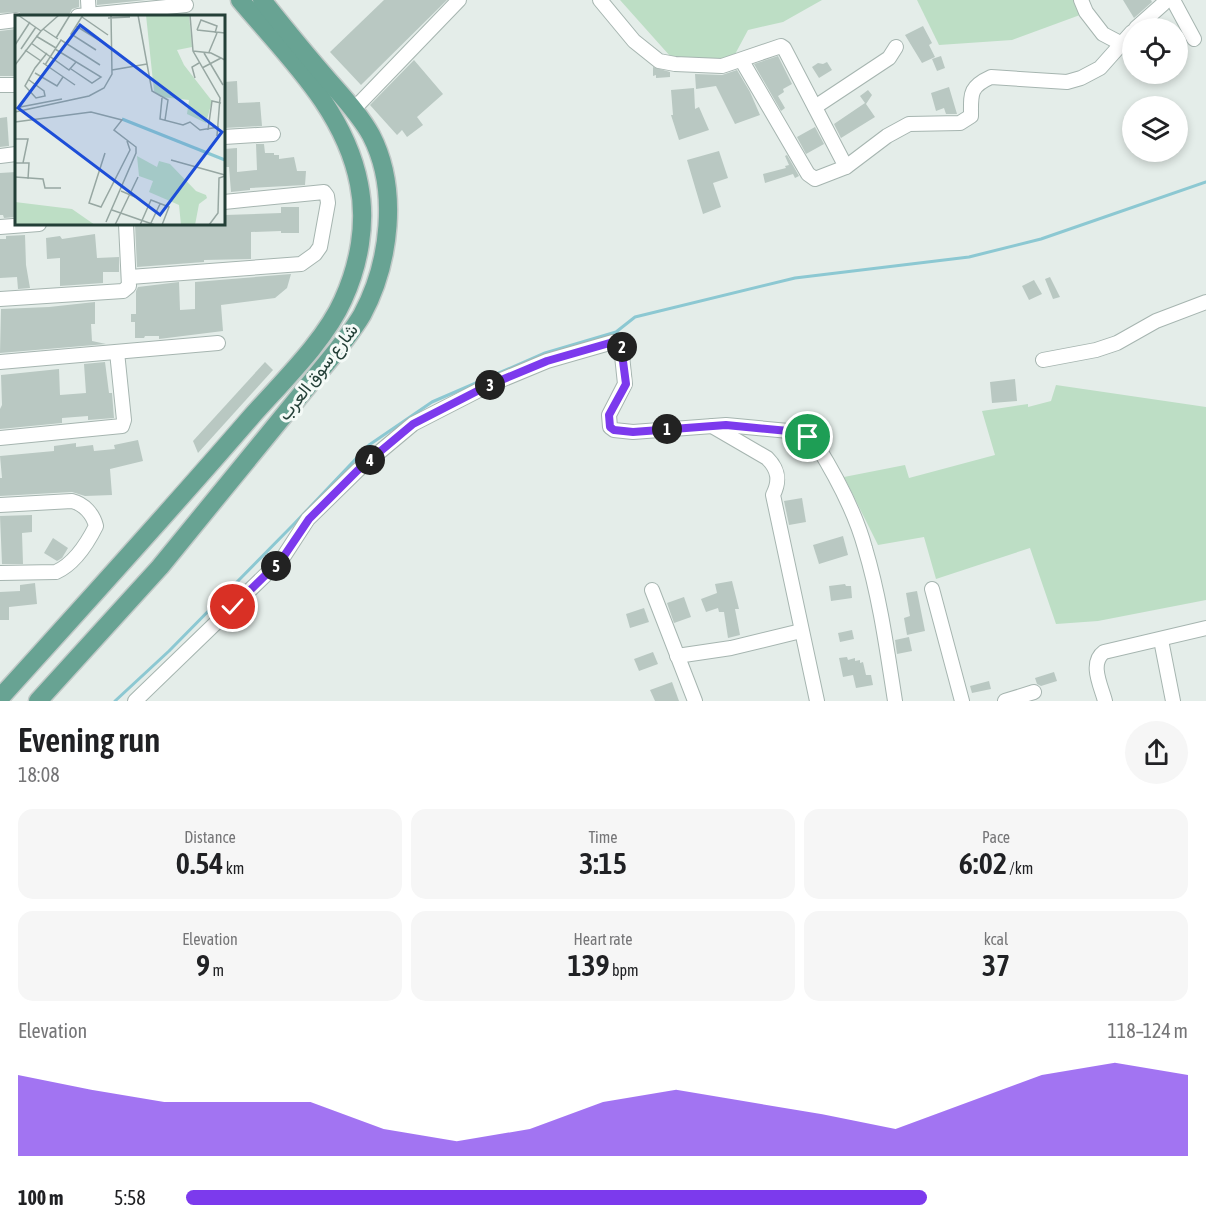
<!DOCTYPE html>
<meta charset="utf-8">
<style>
:root{--surface:#fff;--page:#f6f6f6;--text:#202124;--muted:#757577;--accent:#7c3aed}
body{margin:0;font-family:"Asap Condensed",Vazirmatn,sans-serif;background:var(--page);color:var(--text);height:100vh;display:flex;flex-direction:column;font-size:22px;white-space:nowrap}
*{box-sizing:border-box;margin:0}
p{font-size:20px;color:var(--muted)}
.icon{flex:none;width:33px;height:33px;fill:none;stroke:currentColor;stroke-width:2;stroke-linecap:round;stroke-linejoin:round}
.map{position:relative;height:701px;overflow:hidden}
.side{display:flex;flex-direction:column;background:var(--surface);flex:1}
.side>*{flex:none}
.fabs{position:absolute;left:1122px;top:18px;display:grid;gap:12px}
.fabs a{display:grid;place-items:center;width:66px;height:66px;border-radius:50%;background:var(--surface);box-shadow:0 3px 9px #0003;font-size:30px}
.pin{position:absolute;display:grid;place-items:center;width:51px;height:51px;color:#fff;margin:-26px;border:3px solid #fff;border-radius:50%;box-shadow:0 2px 6px #0007}
.km{position:absolute;width:30px;height:30px;margin:-15px;border-radius:50%;background:#222;color:#fff;font-size:16px;line-height:30px;text-align:center}
.round{display:grid;place-items:center;flex:none;width:63px;height:63px;border-radius:32px;background:var(--page)}
.overview{display:flex;align-items:center;justify-content:space-between;height:102px;padding:0 18px}
h1{font-size:33px;font-weight:600;line-height:45px}
.figures{display:grid;grid-template-columns:repeat(3,1fr);gap:9px;height:102px;padding:6px 18px}
.figures div{display:grid;align-content:center;border-radius:15px;background:var(--page);text-align:center}
.figures b{font-size:30px;font-weight:600}
.figures small{font-size:16px;font-weight:400}
.figures p{font-size:16px}
.chart{height:168px;padding:12px 18px}
.chart p{display:flex;justify-content:space-between}
.chart svg{width:100%;height:108px;margin-top:6px;fill:var(--accent);opacity:.7}
ul{padding:0 18px;list-style:none;font-size:20px}
li{display:grid;grid-template-columns:96px 72px 1fr;align-items:center;height:45px}
li i{height:15px;border-radius:8px;background:var(--accent)}
.map>svg:first-child{display:block}
.green{fill:#bddec5}
.lines{fill:none;stroke-linecap:round;stroke-linejoin:round}
.stream{stroke:#8cc8d2;stroke-width:3}
.building{fill:#b9c8c2}
.minor-casing{stroke:#a6b5b0;stroke-width:16}
.major-casing{stroke:#c1c9c7;stroke-width:21}
.minor{stroke:#fff;stroke-width:14}
.major{stroke:#68a393;stroke-width:18}
.route-casing{stroke:#fff;stroke-width:12}
.route{stroke:#7c3aed;stroke-width:8}
.labels{text-anchor:middle;stroke-width:6;stroke-linejoin:round;paint-order:stroke}
.street-label{font-size:18px;fill:#233f37;stroke:#f4faf7}
.inset-river{fill:none;stroke:#8cc8d2;stroke-width:3}
.inset-road{fill:none;stroke:#97a7a2;stroke-width:1.5}
.view{fill:#1d4ed8;fill-opacity:0.15;stroke:#1d4ed8;stroke-width:3}
.inset-edge{fill:none;stroke:#233f37;stroke-width:3}
</style>
<div class="map">
<svg width="1206" height="701" viewBox="0 0 1206 701">
<rect width="100%" height="100%" fill="#e4ede9"/>
<g class="green">
<polygon points="620,0 822,0 783,22 748,30 733,58 721,62 670,56"/>
<polygon points="917,0 1074,0 1080,15 1012,40 939,45"/>
<polygon points="1056,385 1206,407 1206,600 1098,621 1056,624 1030,548 936,579 924,537 878,545 844,477 905,465 909,478 995,455 982,411 1028,404 1028,407 1051,401"/>
</g>
<g class="lines">
<polyline class="stream" points="115,701 169,651 293,525 369,445 432,402 545,353 616,332 635,317 795,278 969,257 1041,239 1206,182"/>
</g>
<g class="building">
<polygon points="0,0 79,0 79,7 72,9 69,15 24,16 19,12 0,13"/>
<polygon points="97,0 146,0 97,5"/>
<polygon points="384,0 447,0 361,85 330,52"/>
<polygon points="1123,0 1151,0 1152,2 1134,18"/>
<polygon points="923,26 932,43 929,45 935,57 922,63 905,35"/>
<polygon points="16,29 16,76 0,76 0,31"/>
<polygon points="778,56 792,84 783,89 784,92 778,96 785,108 781,111 754,64"/>
<polygon points="941,56 945,68 937,71 932,59"/>
<polygon points="414,60 443,94 417,117 423,125 407,137 402,130 397,135 370,105"/>
<polygon points="827,62 832,70 819,78 812,67 818,63 823,64"/>
<polygon points="653,67 670,72 670,77 656,78 656,75 653,76"/>
<polygon points="737,70 750,92 760,115 735,124 716,86 696,89 695,74 722,75"/>
<polygon points="237,81 238,103 260,102 262,126 224,128 224,82"/>
<polygon points="949,87 957,114 946,114 944,108 936,111 931,93"/>
<polygon points="694,88 695,109 699,107 709,130 679,140 671,115 673,115 671,90"/>
<polygon points="868,90 872,95 866,104 875,117 841,138 834,124 865,103 860,96"/>
<polygon points="7,117 9,146 0,147 0,118"/>
<polygon points="815,127 824,144 806,154 797,137"/>
<polygon points="256,144 264,144 265,153 274,153 274,155 279,155 279,159 294,157 297,171 306,171 305,185 250,188 250,190 231,192 229,167 224,167 224,149 237,148 237,172 257,170"/>
<polygon points="719,151 728,178 713,183 721,207 703,214 687,160"/>
<polygon points="787,155 799,176 795,178 793,174 765,183 763,174 786,168 785,166 789,165 785,156"/>
<polygon points="16,172 16,217 4,218 3,215 0,215 0,173"/>
<polygon points="281,207 299,207 299,233 281,233 281,231 251,232 251,259 204,260 204,262 137,267 135,224 225,224 225,215 281,213"/>
<polygon points="95,234 97,258 119,257 119,272 103,272 103,283 60,286 60,258 47,259 46,238 60,236 62,239"/>
<polygon points="25,235 26,265 30,288 18,289 17,277 0,278 0,239 6,239 6,236"/>
<polygon points="291,274 287,288 275,298 221,305 223,331 159,339 159,336 145,336 144,338 135,338 135,322 131,322 131,314 136,314 136,291 138,287 179,282 180,310 195,309 195,282"/>
<polygon points="1050,277 1060,297 1053,299 1045,279"/>
<polygon points="1034,280 1042,294 1029,300 1022,286"/>
<polygon points="95,302 95,324 91,324 92,341 106,344 0,353 1,309 49,307"/>
<polygon points="105,362 109,393 112,393 114,418 88,420 88,416 62,418 62,423 0,429 0,409 2,405 1,375 59,369 60,395 86,393 84,364"/>
<polygon points="265,362 273,370 198,453 193,441"/>
<polygon points="1015,379 1017,401 992,403 990,382"/>
<polygon points="138,440 143,461 110,469 112,495 85,496 72,492 0,496 0,478 2,478 0,456 54,451 54,446 76,443 76,447 93,445 94,451 115,449 114,445"/>
<polygon points="802,498 806,522 789,525 784,501"/>
<polygon points="32,515 32,532 22,533 23,564 2,564 0,516"/>
<polygon points="843,536 848,555 819,564 813,545"/>
<polygon points="53,538 68,548 62,558 57,561 44,553"/>
<polygon points="732,581 739,609 735,609 740,635 728,638 724,612 719,612 718,608 706,612 701,599 717,593 715,584"/>
<polygon points="35,583 37,604 9,607 9,620 0,620 0,592 20,591 20,585"/>
<polygon points="845,584 846,586 851,586 852,598 831,601 829,586"/>
<polygon points="917,591 925,631 907,635 904,618 910,616 906,593"/>
<polygon points="684,597 691,617 674,623 667,603"/>
<polygon points="644,608 649,622 630,628 626,614"/>
<polygon points="852,630 854,639 840,642 838,633"/>
<polygon points="909,637 912,651 897,654 895,640"/>
<polygon points="653,652 658,664 639,671 634,659"/>
<polygon points="847,657 848,660 855,658 855,661 860,660 860,663 863,662 866,675 871,675 873,685 856,688 853,675 843,677 839,658"/>
<polygon points="1054,672 1057,681 1041,686 1037,684 1035,678"/>
<polygon points="989,681 991,689 972,693 970,686"/>
<polygon points="672,682 679,701 655,701 650,690"/>
</g>
<g class="lines">
<g class="minor-casing">
<g id="minor">
<polyline points="88,0 89,16"/>
<polyline points="600,0 634,41 659,61 675,64 722,66 781,46 784,48 846,167"/>
<polyline points="1081,0 1086,12 1103,34 1122,44"/>
<polyline points="1173,0 1194,39"/>
<polyline points="78,16 186,5"/>
<polyline points="0,22 16,20"/>
<polyline points="1136,28 1163,4 1164,0"/>
<path d="M742,61L808,174L815,179L846,167L887,136L909,124L960,123L971,116C971,94 969,87 991,77L1067,82L1081,78L1100,68L1132,32"/>
<polyline points="0,85 16,85"/>
<polyline points="815,107 889,58 896,47"/>
<polyline points="353,110 459,0"/>
<polyline points="224,137 273,134"/>
<polyline points="0,156 16,154"/>
<polyline points="0,227 39,224"/>
<polyline points="130,277 301,264 315,254 320,247 328,203 327,196 324,192 224,202"/>
<polyline points="0,299 123,291 129,286 126,224"/>
<polyline points="1043,360 1096,350 1117,343 1156,321 1206,302"/>
<polyline points="0,362 218,343"/>
<path d="M712,426L767,458C779,470 780,481 773,495L817,701"/>
<polyline points="0,438 122,426 124,420 117,352"/>
<path d="M0,505L72,501C84,504 93,514 96,526C87,544 74,564 56,572L0,573"/>
<polyline points="932,589 962,701"/>
<polyline points="652,590 695,701"/>
<polyline points="1161,640 1173,701"/>
<polyline points="677,656 731,648 801,631"/>
<path d="M135,701L282,559L308,519L358,470L413,424L487,386L547,361L613,342H618L621,346L625,384L609,415L610,427L614,430L633,432L726,425L799,432L808,437L816,444C836,476 855,511 865,548C880,598 887,650 895,701"/>
<polyline points="1005,701 1034,692"/>
<path d="M1105,701C1101,686 1089,663 1104,652L1206,628"/>
</g>
</g>
<g class="major-casing">
<g id="major">
<path d="M0,698C84,605 169,512 251,417C281,383 325,341 343,300C359,265 367,223 359,184C345,110 287,56 240,0"/>
<path d="M38,701L160,567L338,349C346,338 355,327 362,315C390,263 399,189 371,135C359,113 339,93 323,74C302,50 282,25 262,0"/>
</g>
</g>
<use href="#minor" class="minor"/>
<use href="#major" class="major"/>
</g>
<g class="lines">
<g class="route-casing">
<polyline id="route" points="233,607 282,559 309,519 358,470 413,424 487,386 547,361 613,342 618,342 621,346 626,384 609,415 610,427 614,430 633,432 726,425 799,432 808,437"/>
</g>
<use href="#route" class="route"/>
</g>
<g class="labels">
<g class="street-label">
<text transform="translate(318 372) rotate(-52)" y="6">شارع سوق العرب</text>
</g>
</g>
<g transform="translate(15 15)">
<rect width="210" height="210" fill="#e4ede9"/>
<path d="M131,0H174L177,32L162,35L169,50L197,86L191,108L172,99L174,85L146,82L139,76ZM122,141L142,152L144,146L155,149L181,176L191,180L192,183L184,189L180,210H166L164,190L134,177L138,166L124,161ZM0,187L57,194L80,210H0Z" fill="#bddec5"/>
<path class="inset-river" d="M107,104L210,145"/>
<path class="inset-road" d="M3,0L26,16M68,0L56,19L81,35M123,0L137,76L153,85L150,105M175,0L178,36L205,83L202,121M67,2L93,20M93,3L115,2M61,11L87,27M28,14L43,24M182,15L186,5L202,11L200,18M182,15L210,18M21,21L41,33M41,23L55,0M16,28L54,55L61,47M0,30L15,7M6,34L21,12M40,34L86,62L77,68L56,54M10,35L26,46M178,36L196,38L210,45M194,37L202,18M189,38L208,70M28,48L60,70M0,50L26,16L44,0M30,50L46,25L85,50M187,53L206,43M97,55L132,49M20,58L42,71L48,62M180,63L177,52L184,48M14,65L29,76L30,81L21,83L10,71L20,53L32,38M147,83L145,104L168,110L175,107L185,115L204,112M0,93L47,84M0,97L74,81L89,73L97,59L96,0M0,107L76,97L107,105L99,115L121,132V138L91,207M193,115L197,86L206,88M0,124H13L8,148M90,138L74,188L86,192L115,135L112,126M156,145L210,160M0,148H14L13,164M0,162L28,164L30,173H46M106,176L125,184M97,195L140,210M100,210L123,162M125,210L136,185L154,192L147,210M135,210L145,189M194,210L203,198L204,163L210,161"/>
<path class="view" d="M65,10L207,117L145,200L3,93Z"/>
<rect width="210" height="210" class="inset-edge"/>
</g>
</svg>
<div class="fabs">
<a><svg class="icon" aria-label="locate" viewBox="0 0 24 24"><circle cx="12" cy="12" r="6"/><path d="M12 2v4M12 18v4M2 12h4M18 12h4"/></svg></a>
<a><svg class="icon" aria-label="layers" viewBox="0 0 24 24"><path d="M12 4l9 5-9 5-9-5zM3 14l9 5 9-5"/></svg></a>
</div>
<div class="pin" style="left:808px;top:437px;background:#1e9e55"><svg class="icon" aria-label="arrive" viewBox="0 0 24 24"><path d="M6 21V4h12l-3 4 3 4H6"/></svg></div>
<div class="pin" style="left:233px;top:607px;background:#d93025"><svg class="icon" aria-label="check" viewBox="0 0 24 24"><path d="M5 12l5 5 9-10"/></svg></div>
<b class="km" style="left:667px;top:429px">1</b>
<b class="km" style="left:622px;top:347px">2</b>
<b class="km" style="left:490px;top:385px">3</b>
<b class="km" style="left:370px;top:460px">4</b>
<b class="km" style="left:276px;top:566px">5</b>
</div>
<section class="side">
<div class="overview"><div><h1>Evening run</h1><p>18:08</p></div><a class="round"><svg class="icon" aria-label="share" viewBox="0 0 24 24"><path d="M12 15V3M7 8l5-5 5 5M5 13v7h14v-7"/></svg></a></div>
<div class="figures">
<div><p>Distance</p><b>0.54<small> km</small></b></div>
<div><p>Time</p><b>3:15</b></div>
<div><p>Pace</p><b>6:02<small> /km</small></b></div>
</div>
<div class="figures">
<div><p>Elevation</p><b>9<small> m</small></b></div>
<div><p>Heart rate</p><b>139<small> bpm</small></b></div>
<div><p>kcal</p><b>37</b></div>
</div>
<div class="chart"><p><span>Elevation</span>118–124 m</p>
<svg viewBox="0 0 160 44" preserveAspectRatio="none"><path d="M0 44V11L10 17L20 22L30 22L40 22L50 33L60 38L70 33L80 22L90 17L100 22L110 27L120 33L130 22L140 11L150 6L160 11V44z"/></svg>
</div>
<ul>
<li><b>100 m</b>5:58<i style="width:74%"></i></li>
</ul>
</section>
